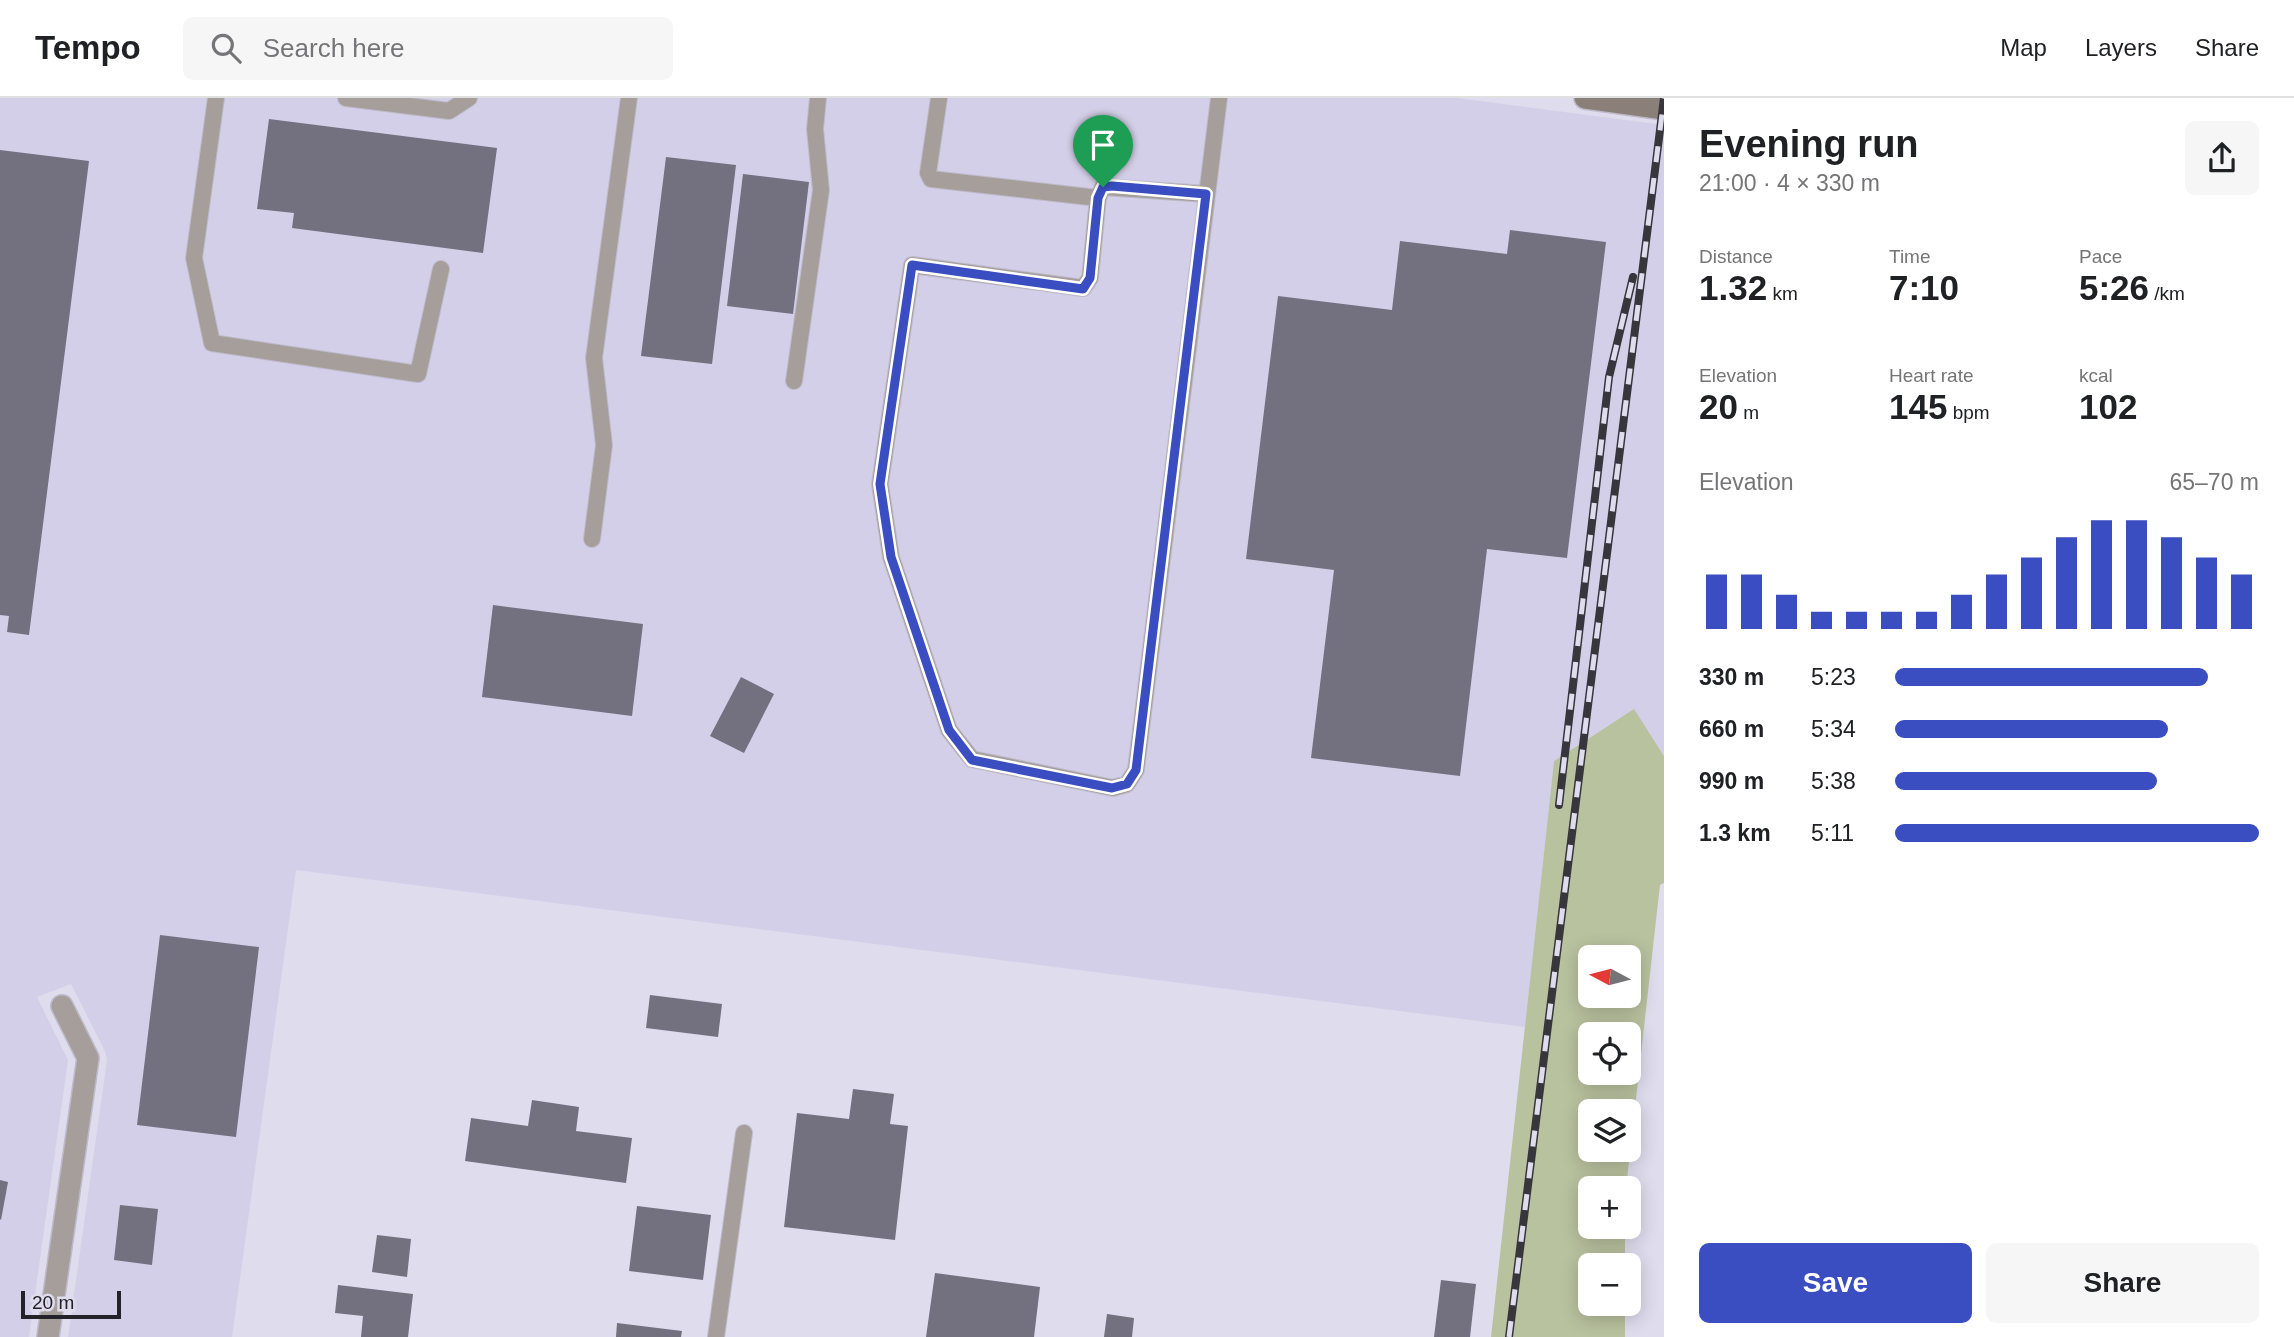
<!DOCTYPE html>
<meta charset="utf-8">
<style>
:root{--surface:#fff;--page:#f6f6f6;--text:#202124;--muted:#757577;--line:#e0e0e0;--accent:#3a4ec1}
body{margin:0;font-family:Arial,sans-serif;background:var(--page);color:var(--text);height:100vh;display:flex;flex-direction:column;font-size:26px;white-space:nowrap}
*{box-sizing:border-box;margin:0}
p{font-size:23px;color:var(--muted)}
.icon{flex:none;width:38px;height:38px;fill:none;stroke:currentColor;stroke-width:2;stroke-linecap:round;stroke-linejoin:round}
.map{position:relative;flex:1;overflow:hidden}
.details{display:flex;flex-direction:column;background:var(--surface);width:630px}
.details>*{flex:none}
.needle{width:46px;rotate:277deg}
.tools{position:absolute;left:1578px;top:847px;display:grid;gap:14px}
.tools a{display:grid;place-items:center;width:63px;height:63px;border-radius:10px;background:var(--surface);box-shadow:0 4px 18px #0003;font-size:35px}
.scale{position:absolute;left:21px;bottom:18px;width:100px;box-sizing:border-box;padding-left:7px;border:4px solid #232228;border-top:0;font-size:19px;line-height:24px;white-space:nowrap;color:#232228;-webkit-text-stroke:5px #dfdcee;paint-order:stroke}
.pin{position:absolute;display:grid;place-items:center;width:60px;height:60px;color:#fff;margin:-72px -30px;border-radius:50% 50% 50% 0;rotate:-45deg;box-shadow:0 0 7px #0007}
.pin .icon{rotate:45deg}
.round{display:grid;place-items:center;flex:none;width:74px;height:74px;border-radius:10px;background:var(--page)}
.headline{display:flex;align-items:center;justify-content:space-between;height:119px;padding:0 35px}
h1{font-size:38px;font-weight:800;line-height:52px}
.metrics{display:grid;grid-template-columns:repeat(3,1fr);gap:10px;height:119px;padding:7px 35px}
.metrics div{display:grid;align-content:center}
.metrics b{font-size:35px;font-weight:800}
.metrics small{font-size:19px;font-weight:400}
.metrics p{font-size:19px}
.chart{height:196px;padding:14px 35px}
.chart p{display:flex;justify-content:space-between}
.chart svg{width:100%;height:126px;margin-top:7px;stroke:var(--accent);stroke-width:6}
.primary-button{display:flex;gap:14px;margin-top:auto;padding:14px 35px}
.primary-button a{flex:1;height:80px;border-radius:10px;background:var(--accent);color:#fff;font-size:28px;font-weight:800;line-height:80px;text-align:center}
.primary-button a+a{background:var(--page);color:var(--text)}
ul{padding:0 35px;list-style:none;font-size:23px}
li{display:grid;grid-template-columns:112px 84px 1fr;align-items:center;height:52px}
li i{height:18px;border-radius:9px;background:var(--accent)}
header{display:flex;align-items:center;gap:42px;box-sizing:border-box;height:98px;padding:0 35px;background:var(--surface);border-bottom:2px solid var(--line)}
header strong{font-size:33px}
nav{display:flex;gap:38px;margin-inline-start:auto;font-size:24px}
.search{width:490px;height:63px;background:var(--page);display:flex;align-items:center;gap:18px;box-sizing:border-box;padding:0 24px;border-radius:10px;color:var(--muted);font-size:26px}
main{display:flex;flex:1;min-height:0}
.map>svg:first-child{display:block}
.built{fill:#d3cfe8}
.green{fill:#b9c29f;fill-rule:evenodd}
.building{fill:#737080}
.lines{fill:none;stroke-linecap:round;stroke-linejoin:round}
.service-casing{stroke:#bdbbca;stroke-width:18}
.minor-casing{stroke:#bdbbca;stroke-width:24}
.secondary-casing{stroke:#bdbbca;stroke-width:24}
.service{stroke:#a69e9a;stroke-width:16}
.minor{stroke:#a69e9a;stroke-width:21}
.secondary{stroke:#8b7f79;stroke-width:21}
.rail-casing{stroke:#37363d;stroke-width:8}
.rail{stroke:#dfdcee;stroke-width:5;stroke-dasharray:16;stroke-linecap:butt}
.route-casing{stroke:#fff;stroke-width:14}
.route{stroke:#3a4ec1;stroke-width:9}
</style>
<header>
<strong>Tempo</strong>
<div class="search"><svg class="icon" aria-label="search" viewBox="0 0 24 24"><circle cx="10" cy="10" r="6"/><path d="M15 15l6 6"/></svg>Search here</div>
<nav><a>Map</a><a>Layers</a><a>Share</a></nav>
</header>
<main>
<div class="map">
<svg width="1664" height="1239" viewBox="0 0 1664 1239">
<rect width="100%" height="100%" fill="#dfdcee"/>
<polygon class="built" points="0,0 1458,0 1664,27 1664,658 1634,612 1554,663 1525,929 296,772 232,1239 68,1239 107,962 105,953 71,886 37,899 68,962 29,1239 0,1239"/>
<path class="green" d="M1634,611L1664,658V785L1660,787L1626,1090H1591V1129H1625V1167H1591V1206H1625V1239H1491L1554,663ZM1591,859H1629V898H1591ZM1591,936H1629V975H1591ZM1591,1013H1629V1052H1591Z"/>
<g class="building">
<polygon points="269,21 497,50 483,155 292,130 294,115 257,111"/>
<polygon points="0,52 89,63 29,537 7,534 9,518 0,517"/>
<polygon points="666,59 736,67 712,266 641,258"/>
<polygon points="743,76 809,84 793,216 727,208"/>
<polygon points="1510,132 1606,144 1567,460 1487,451 1460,678 1311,660 1334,472 1246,461 1278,198 1392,212 1400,143 1507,156"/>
<polygon points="493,507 643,526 632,618 482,599"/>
<polygon points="741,579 774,596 744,655 710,638"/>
<polygon points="160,837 259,849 236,1039 137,1027"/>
<polygon points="650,897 722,906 718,939 646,930"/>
<polygon points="853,991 894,996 890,1026 908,1028 895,1142 784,1129 797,1015 849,1021"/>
<polygon points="532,1002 579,1009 576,1033 632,1040 626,1085 465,1063 471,1020 528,1028"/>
<polygon points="0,1082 8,1084 1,1122 0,1121"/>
<polygon points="120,1107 158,1111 152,1167 114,1162"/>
<polygon points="637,1108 711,1117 703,1182 629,1173"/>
<polygon points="377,1137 411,1141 407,1179 372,1174"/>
<polygon points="935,1175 1040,1189 1034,1239 926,1239"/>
<polygon points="1441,1182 1476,1186 1470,1239 1434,1239"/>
<polygon points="338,1187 413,1196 408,1239 361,1239 363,1218 335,1215"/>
<polygon points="1107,1216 1134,1220 1132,1239 1104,1239"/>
<polygon points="617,1225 682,1233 681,1239 616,1239"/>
</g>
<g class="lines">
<g class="service-casing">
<g id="service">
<polyline points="216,0 194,160 212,245 418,276 441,171"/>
<polyline points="346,0 449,13 469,0"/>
<polyline points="939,0 928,75 931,81 1098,100"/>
<polyline points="1206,96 1103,89 1098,100 1090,180 1083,190 912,167 880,386 891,459 949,632 972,661 1113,690 1127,686 1136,672 1219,0"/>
<polyline points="794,283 821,92 815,31 818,0"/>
<polyline points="592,441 604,347 594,260 629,0"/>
<polyline points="716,1239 744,1035"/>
</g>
</g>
<g class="minor-casing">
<polyline id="minor" points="48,1239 88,960 62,908"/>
</g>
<g class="secondary-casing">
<polyline id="secondary" points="1585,0 1664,11"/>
</g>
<use href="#service" class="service"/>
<use href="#minor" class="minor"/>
<use href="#secondary" class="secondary"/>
<g class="rail-casing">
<g id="rail">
<polyline points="1559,707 1609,279 1633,179"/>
<polyline points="1509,1239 1664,0"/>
</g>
</g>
<use href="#rail" class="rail"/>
</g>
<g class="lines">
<g class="route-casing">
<polygon id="route" points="1112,88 1206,96 1136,672 1127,686 1112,690 972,662 949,632 891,459 880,386 912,167 1083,191 1090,180 1098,100 1103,89"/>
</g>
<use href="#route" class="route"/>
</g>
</svg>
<div class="tools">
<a><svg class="needle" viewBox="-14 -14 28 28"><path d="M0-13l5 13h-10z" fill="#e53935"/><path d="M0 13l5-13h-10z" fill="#757577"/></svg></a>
<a><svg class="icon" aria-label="locate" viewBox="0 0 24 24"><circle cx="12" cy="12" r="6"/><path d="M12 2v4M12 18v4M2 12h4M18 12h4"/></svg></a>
<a><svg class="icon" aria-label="layers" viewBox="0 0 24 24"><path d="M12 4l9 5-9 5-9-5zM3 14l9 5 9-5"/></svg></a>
<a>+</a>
<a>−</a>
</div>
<div class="scale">20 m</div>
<div class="pin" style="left:1103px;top:89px;background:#1e9e55"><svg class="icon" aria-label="arrive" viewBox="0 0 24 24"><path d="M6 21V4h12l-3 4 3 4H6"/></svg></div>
</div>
<section class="details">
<div class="headline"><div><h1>Evening run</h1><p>21:00 · 4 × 330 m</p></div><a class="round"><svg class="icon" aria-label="share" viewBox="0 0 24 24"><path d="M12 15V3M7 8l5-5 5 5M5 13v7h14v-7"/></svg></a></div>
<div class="metrics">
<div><p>Distance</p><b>1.32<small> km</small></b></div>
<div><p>Time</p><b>7:10</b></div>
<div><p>Pace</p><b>5:26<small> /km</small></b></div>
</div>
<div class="metrics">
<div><p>Elevation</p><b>20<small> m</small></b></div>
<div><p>Heart rate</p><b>145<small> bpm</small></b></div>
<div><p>kcal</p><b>102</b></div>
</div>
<div class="chart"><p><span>Elevation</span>65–70 m</p>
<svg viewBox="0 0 160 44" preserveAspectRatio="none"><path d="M5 44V25M15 44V25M25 44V32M35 44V38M45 44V38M55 44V38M65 44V38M75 44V32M85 44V25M95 44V19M105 44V12M115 44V6M125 44V6M135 44V12M145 44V19M155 44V25"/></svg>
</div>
<ul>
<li><b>330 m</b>5:23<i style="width:86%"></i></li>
<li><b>660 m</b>5:34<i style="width:75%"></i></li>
<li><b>990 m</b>5:38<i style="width:72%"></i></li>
<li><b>1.3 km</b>5:11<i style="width:100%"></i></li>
</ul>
<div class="primary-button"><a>Save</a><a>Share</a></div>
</section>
</main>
